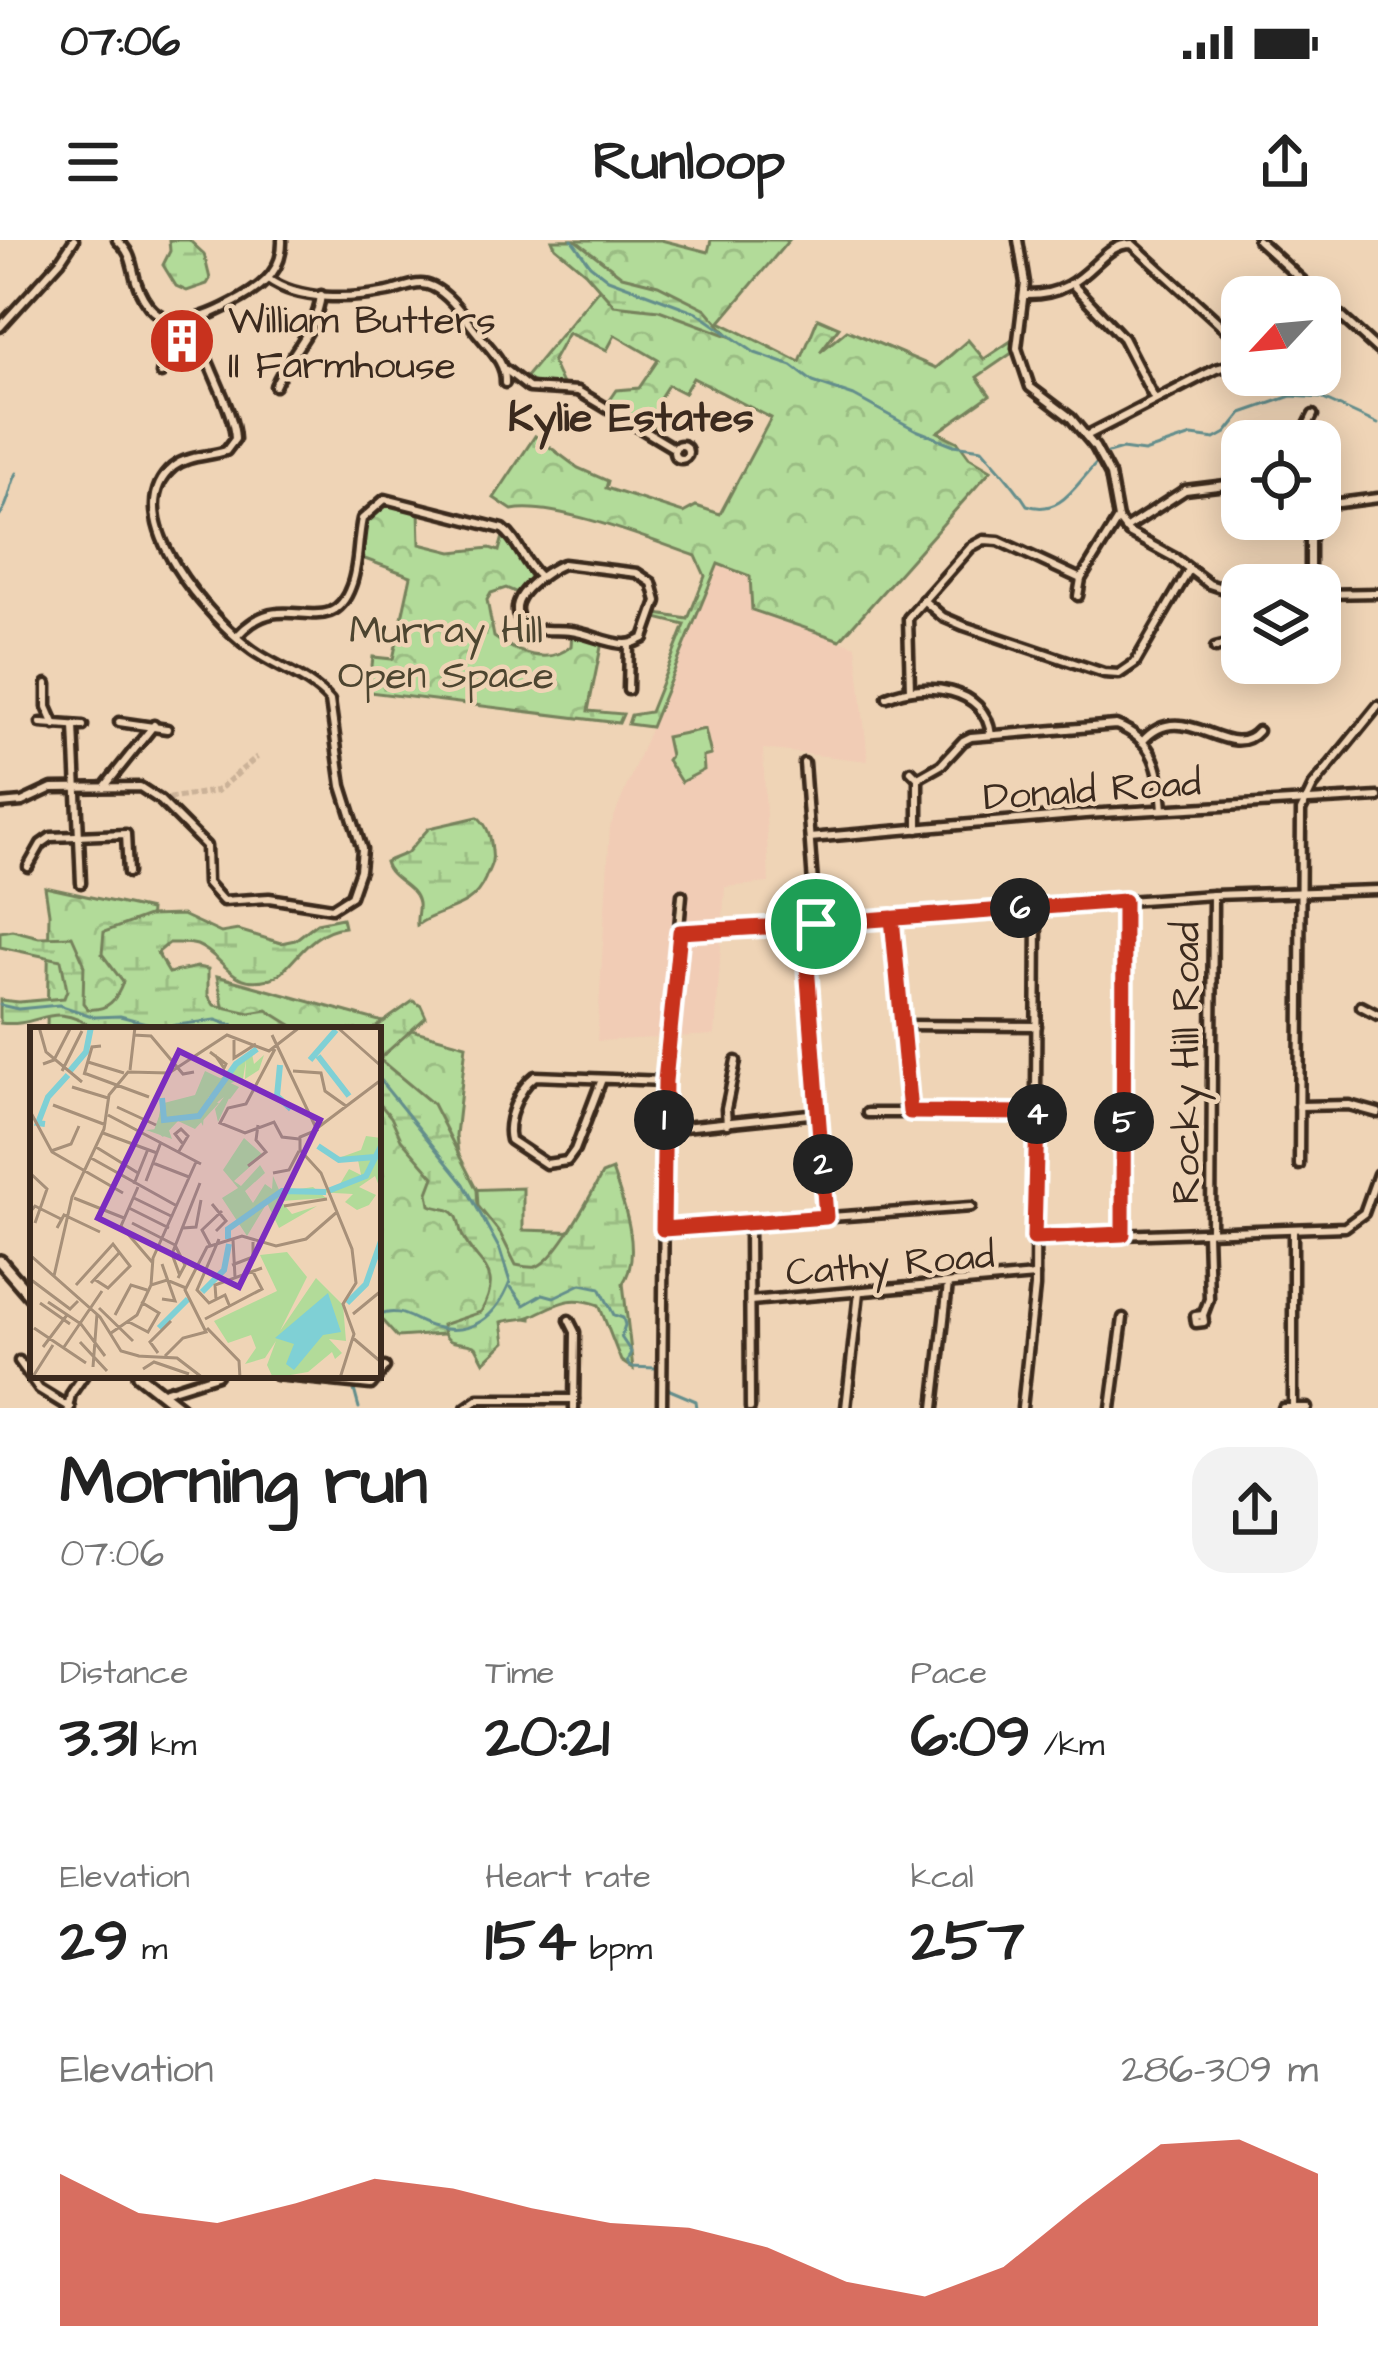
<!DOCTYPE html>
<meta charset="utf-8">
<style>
:root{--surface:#fff;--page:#f2f2f2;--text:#222;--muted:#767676;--accent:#c8321e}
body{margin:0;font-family:"Architects Daughter",sans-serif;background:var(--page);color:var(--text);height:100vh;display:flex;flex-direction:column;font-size:45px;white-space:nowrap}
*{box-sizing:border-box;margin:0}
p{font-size:39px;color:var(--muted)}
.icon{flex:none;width:66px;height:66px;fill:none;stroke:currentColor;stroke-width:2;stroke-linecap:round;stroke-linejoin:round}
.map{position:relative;height:1168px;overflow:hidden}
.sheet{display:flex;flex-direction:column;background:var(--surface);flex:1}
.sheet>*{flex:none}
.needle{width:78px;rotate:244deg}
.tools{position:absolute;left:1221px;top:36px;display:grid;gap:24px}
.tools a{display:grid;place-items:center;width:120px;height:120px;border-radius:24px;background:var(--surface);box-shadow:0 6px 30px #0003;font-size:60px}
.pin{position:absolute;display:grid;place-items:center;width:102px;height:102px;color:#fff;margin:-51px;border:6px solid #fff;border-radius:50%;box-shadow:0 3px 12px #0007}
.km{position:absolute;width:60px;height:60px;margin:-30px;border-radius:50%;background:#222;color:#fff;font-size:33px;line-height:60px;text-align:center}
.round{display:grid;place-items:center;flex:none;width:126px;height:126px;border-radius:36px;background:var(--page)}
.headline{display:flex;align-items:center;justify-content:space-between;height:204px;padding:0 60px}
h1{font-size:66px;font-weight:700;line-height:90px}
.stats{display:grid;grid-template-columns:repeat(3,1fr);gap:18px;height:204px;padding:12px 60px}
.stats div{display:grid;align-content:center}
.stats b{font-size:60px;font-weight:700}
.stats small{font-size:33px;font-weight:400}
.stats p{font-size:33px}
.chart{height:336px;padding:24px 60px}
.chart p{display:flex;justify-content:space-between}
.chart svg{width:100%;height:216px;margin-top:12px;fill:var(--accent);opacity:.7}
.status{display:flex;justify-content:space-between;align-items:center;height:84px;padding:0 60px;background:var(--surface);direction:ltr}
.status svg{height:33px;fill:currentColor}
header{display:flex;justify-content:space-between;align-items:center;height:156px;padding:0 60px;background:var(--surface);font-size:54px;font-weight:700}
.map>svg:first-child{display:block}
.built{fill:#f1ccb5}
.forest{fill:url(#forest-crowns);stroke:#76825c;stroke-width:3}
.wetland{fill:url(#wetland-marsh);stroke:#76825c;stroke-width:3}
.garden{fill:#b2db99;stroke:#76825c;stroke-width:3}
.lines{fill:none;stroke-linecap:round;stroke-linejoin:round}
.stream{stroke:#648e8c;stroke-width:3}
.minor-tunnel{stroke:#cbb298;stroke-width:6;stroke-dasharray:6 3;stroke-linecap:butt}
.minor-casing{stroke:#3b2a1e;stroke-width:15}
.major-casing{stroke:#3b2a1e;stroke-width:18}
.minor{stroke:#efd4b6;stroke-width:6}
.major{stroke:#efd4b6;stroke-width:9}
.route-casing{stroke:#fff;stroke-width:24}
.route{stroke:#c8321e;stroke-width:15}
.labels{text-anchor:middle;stroke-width:9;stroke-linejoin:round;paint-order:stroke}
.poi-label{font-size:39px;fill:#3b2a1e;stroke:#efd4b6;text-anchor:start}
.park-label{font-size:39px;fill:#4d4530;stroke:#efd4b6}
.street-label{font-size:39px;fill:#3b2a1e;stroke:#efd4b6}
.neighbourhood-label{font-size:42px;font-weight:bold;fill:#3b2a1e;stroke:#efd4b6}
.inset-river{fill:none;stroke:#7fd0d5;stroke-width:6}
.inset-road{fill:none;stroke:#a79079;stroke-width:3}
.view{fill:#7b2cbf;fill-opacity:0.15;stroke:#7b2cbf;stroke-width:6}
.inset-edge{fill:none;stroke:#3b2a1e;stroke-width:6}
</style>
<div class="status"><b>07:06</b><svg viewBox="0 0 49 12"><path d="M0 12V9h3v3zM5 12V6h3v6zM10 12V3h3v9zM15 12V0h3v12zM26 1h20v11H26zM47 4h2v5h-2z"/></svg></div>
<header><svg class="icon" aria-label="menu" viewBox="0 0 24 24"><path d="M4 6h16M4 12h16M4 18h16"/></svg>Runloop<svg class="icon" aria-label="share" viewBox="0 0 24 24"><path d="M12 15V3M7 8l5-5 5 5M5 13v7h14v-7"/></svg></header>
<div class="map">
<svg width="1378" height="1168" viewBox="0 0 1378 1168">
<defs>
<pattern id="forest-crowns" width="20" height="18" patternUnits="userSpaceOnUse" patternTransform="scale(3)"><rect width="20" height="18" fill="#b2db99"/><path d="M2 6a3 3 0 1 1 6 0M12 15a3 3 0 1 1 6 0" fill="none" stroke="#9abc83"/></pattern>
<pattern id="wetland-marsh" width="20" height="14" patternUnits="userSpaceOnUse" patternTransform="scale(3)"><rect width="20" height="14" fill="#b2db99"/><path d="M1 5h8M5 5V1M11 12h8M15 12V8" fill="none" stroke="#9abc83"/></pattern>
</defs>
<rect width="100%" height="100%" fill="#efd4b6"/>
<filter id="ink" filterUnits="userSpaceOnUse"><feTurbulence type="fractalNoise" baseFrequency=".00833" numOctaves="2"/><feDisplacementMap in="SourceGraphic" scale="24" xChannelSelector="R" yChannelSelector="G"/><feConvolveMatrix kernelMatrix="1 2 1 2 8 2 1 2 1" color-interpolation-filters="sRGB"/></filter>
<g filter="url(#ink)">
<polygon class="built" points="718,323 750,336 752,371 856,406 868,521 763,509 769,643 725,647 715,795 597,801 610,587"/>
<g class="forest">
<path d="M564,0H661L708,12L711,0H789L720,82L800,122L818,78L839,87L820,112L847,90L936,128L968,100L984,119L1011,101L1012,113L977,137L990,155L938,192L958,202L969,217L991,230L840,400L752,370L750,336L718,324L651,487L628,484L631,475L650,472L685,385L656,378L657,374L688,379L705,336L696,316C653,301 554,261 512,270L494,258L535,196L578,228L608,241L606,248L683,273L696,266L720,274L771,178L693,138L684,153L668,145L661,156L662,177L651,188L608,163L617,150L639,148L658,120L615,95L607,110L568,93L552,122L562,144L539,145L525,138L607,39Z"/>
<path d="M388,263L419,270L420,304L452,312L490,308L499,311L504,293L518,308L531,340L520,354L506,348L491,353L487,360L494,397C516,413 549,426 571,406L572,394L602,402L588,471L623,474L619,483L369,452L373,417L393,419L411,336L362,318C365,294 363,274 388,263Z"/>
<polygon points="45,647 150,670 141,790 47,790 49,673"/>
<polygon points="217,736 466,805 456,895 462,950 523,948 523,990 620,993 595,1057 532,1054 531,1079 515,1076 474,1092 397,1097 378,1076 378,790 228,790"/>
</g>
<g class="wetland">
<polygon points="169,0 189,0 204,14 210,39 207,44 187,51 176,46 163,25 170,11"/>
<polygon points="552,0 575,0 622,36 658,45 706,69 729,96 659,70 614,65 585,32 555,7"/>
<path d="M478,577C488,586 491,597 492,611C494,623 489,628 485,639C471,672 442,667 417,685C416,678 419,670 418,663C415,644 390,641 385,622L407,613L429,588Z"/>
<path d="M182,675L221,693L238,690L281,703L295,700L317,683L342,678L344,687C305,691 292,733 269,739C229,749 226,717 197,705C188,702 178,703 169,703L157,713L169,733L197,727L208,729V755L214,765L250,773L267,770L299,790H97C50,758 43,788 0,783V760L19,762L64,758L67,750L61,720L0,707V692L12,690L39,697L72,696L84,723L83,763L88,769C108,771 117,759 123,742L102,714L104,692L148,676Z"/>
<path d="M413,761L421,766L426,777L379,819L433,864L477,950L478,966L500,993L516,1025C521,1026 531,1028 535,1027C555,1023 592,953 602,934L612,930C623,961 643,1013 623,1043L633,1129L621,1121L599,1065C569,1054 558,1064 532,1076C523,1080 512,1079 502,1082L505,1102L484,1122L476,1107C459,1099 445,1109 442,1085L481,1072C505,1028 477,1027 462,995C458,985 461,976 449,970C443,968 436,968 430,965L428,953L434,937L401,899L391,877L378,862V790H372Z"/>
</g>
<polygon class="garden" points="705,489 711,515 703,517 704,530 681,542 667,520 670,516 666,497"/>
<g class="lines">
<g class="stream">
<path d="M572,0L590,25L608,39L696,72L755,113L792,126L813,142L854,156L916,190L954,205L982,209C998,228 1014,244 1027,265C1063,277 1076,242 1099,221"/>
<polyline points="1108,213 1122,209 1144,212 1192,196 1215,199 1226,193 1242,173 1291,156 1321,158 1378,184"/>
<path d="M0,275C11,261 9,247 17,233"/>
<polyline points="0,765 18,769 59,765 95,777 120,776 161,787 216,780 245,790"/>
<path d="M378,838L464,944L500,1010L510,1042C497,1076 472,1097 434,1087C413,1082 401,1065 378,1076"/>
<polyline points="511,1047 524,1065 543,1054 554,1057 581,1044 600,1048 614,1075 623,1078 625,1085 621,1097 631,1112 627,1121 630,1127 656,1128"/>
<polyline points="355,1139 359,1135"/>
<polyline points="665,1143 670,1150 696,1161 697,1168"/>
<polyline points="353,1146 359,1168"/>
</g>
<polyline class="minor-tunnel" points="160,560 217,551 257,517"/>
<g class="minor-casing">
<g id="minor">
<path d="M117,0C132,13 131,23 136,41C156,102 203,80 242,58C266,44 283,28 282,0"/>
<polyline points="1018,0 1025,43 1017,108 1030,147 1071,178 1095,207 1110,235 1118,279 1129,293 1175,318 1209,344 1242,355"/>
<polyline points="1258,0 1320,57"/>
<path d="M268,39C300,62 351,59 388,52C403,49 418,39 433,47C452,56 466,80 479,95C491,110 506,123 505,143"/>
<polyline points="1073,45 1123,98 1155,160"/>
<path d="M1024,55C1089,57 1096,3 1132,4L1242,104"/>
<polyline points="1320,57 1378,110"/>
<polyline points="0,87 60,21 74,0"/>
<polyline points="506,130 529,148 578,151 675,209"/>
<polyline points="161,133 176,80"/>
<path d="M275,146C288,114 317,92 321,55"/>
<polyline points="1086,196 1216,129 1242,122"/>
<polyline points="1300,201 1313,175"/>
<circle cx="681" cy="212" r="7"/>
<polyline points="1320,260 1339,263 1378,258"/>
<polyline points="1125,289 1185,250 1242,243"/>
<path d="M563,324L637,333L652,343L657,361L644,398C637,401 634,404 626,404C608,404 589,393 571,391C557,389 535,393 525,384C498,363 545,331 563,324Z"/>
<polyline points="1310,345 1310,301 1318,279"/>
<polyline points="1320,354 1378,353"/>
<polyline points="1078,356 1081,339 1118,279"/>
<polyline points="923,360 943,377 964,386 1104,433 1119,434 1135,423 1189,330"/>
<path d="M237,396C248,384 261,374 278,373C308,370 336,388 351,346C359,326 357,301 362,279L385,259L503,289C520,302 523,323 540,337"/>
<polyline points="1215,408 1242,401"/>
<polyline points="47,444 47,467 55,485"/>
<polyline points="628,450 629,404"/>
<polyline points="910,450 908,378 971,307 984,300 999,301 1081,339"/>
<path d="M887,457C925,441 985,446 991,495"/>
<polyline points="119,482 167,489"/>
<polyline points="41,483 83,486"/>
<polyline points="74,486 81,643"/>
<path d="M1142,502C1183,454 1229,525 1258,491"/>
<polyline points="804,523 816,684"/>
<polyline points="911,531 918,538 918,589"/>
<path d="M918,538L941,525L963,501L971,497L1116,485C1156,500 1160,531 1163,569"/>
<polyline points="106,545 154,485"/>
<path d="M0,564L22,562L52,548L140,547L160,560L206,606L207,643L223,661L269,658L332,668L351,656L360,630L362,609L342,546L330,461C310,437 277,428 252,410C212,381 115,276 173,227C188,215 208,217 226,211L235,199C234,167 202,122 196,81"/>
<polyline points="810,598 1085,574 1378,557"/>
<polyline points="28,627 41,604 51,597 126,594 128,633"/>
<polyline points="892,679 910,872"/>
<polyline points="804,685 827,977"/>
<polyline points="679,692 1213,655 1378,650"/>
<polyline points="1361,766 1378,775"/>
<polyline points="903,785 1037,786"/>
<path d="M602,839L575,910L567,921L546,924L510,900C505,881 519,848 535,836L665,841"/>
<polyline points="1299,866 1349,865 1378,873"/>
<polyline points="867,873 1037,873"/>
<polyline points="727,884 726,869 736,821"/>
<polyline points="664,889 819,873"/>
<polyline points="1299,925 1301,571 1313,546 1378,466"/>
<polyline points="749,983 750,1168"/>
<polyline points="663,989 971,967"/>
<polyline points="1293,989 1293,1165"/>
<polyline points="1211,991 1213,655"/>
<polyline points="1123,994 1124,662"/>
<polyline points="1034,998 1345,987 1364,973 1378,934"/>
<polyline points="750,1061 1035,1036"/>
<polyline points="1203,1075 1204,1082 1196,1083 1195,1076 1203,1075 1209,1059 1207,992"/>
<polyline points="569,1080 575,1092 574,1168"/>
<polyline points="19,1121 39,1149 70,1168"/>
<polyline points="276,1135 371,1145 385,1127"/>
<polyline points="163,1152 217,1135"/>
<polyline points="68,1168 71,1154 84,1135"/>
<polyline points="466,1168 479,1159 574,1159"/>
<polyline points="662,1168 665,841 682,655"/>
<polyline points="846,1168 859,1052"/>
<polyline points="934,1168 948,1044"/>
<polyline points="1022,1168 1035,1047 1037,668"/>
<polyline points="1111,1168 1123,1078"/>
<polyline points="1283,1168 1307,1168"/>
</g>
</g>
<g class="major-casing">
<g id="major">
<polyline points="0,1021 33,1059"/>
<polyline points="138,1135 180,1168"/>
</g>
</g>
<use href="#minor" class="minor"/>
<use href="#major" class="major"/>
</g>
</g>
<g class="lines" filter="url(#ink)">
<g class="route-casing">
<polyline id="route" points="816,684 680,692 665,841 663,989 826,977 804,685 892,678 910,872 1037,873 1034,998 1123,994 1124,661 816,684"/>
</g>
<use href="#route" class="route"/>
</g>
<defs>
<g id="building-disc" transform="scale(3.45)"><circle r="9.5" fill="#c8321e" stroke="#efd4b6"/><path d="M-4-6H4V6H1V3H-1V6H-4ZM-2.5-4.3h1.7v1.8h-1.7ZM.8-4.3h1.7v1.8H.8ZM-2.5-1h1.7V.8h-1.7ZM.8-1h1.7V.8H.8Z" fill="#fff"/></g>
</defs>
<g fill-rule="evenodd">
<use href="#building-disc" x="182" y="101"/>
</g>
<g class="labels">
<g class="poi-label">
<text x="228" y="93">William Butters<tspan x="228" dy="45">II Farmhouse</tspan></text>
</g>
<g class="park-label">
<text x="446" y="403">Murray Hill<tspan x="446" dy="45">Open Space</tspan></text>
</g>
<g class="street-label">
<text transform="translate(1092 548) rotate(-4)" y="14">Donald Road</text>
<text transform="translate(1185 823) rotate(-90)" y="14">Rocky Hill Road</text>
<text transform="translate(890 1022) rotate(-5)" y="14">Cathy Road</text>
</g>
<g class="neighbourhood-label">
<text x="631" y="191">Kylie Estates</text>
</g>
</g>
<g transform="translate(30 787)">
<rect width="351" height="351" fill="#efd4b6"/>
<path d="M175,44L209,60L200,72L183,63L177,73L189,76L165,102L148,94L133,110L124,103L134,76L165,68ZM214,111L233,128L204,154L211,159L230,138L235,146L215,164L223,176L235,157L242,162L243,149L250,165L283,160L296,171L251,174L262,187L287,179L249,201L237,176L217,209L192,171L208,161L193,143ZM257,225L277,250L250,304L286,251L313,278L316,314L299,312L312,326L305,332L302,325L278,345L243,351L237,338L246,314L235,331L215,337L226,321L221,308L198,316L184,294L247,264L230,228Z" fill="#b2db99"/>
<path d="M222,27L224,37L234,28L229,43L215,52L216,33L213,52L192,59L201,67L188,95L185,82L194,70L174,86L173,99L169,91L136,95L142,112L116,103L127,102L130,83L137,91L164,88L178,77L181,59ZM336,109L351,111V164L345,149L329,160L346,168L339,178L327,183L315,175L323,167L267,164L307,162L319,142L331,148L328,133H303L331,123Z" fill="#b2db99"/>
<path d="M298,266L311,305L293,308L264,343L256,337L264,317L245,311Z" fill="#7fd0d5"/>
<path class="inset-river" d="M288,29L319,69M280,33L306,3M250,38L247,69L261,82M39,45L56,25L61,0M132,71L134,93L169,89L206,37L227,22M15,97L8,96L18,70L38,48M288,119L309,133L345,130M298,164L336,149L351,119M198,212V202L252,164L296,165M172,265L194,243L199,217M317,276L336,257L351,214M129,301L158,272"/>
<path class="inset-road" d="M9,0L16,25L52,55M307,0L351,39M103,8L121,9L153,47L164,45M242,8L287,103L270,110V123L291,146L322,222L326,256L313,277L324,307L310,351M204,13V31L226,17M245,22L216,77L198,81L190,96L215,106L244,95L252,110L269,112M180,25L196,37L194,41L185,28M58,35L94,46M13,37L24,33L41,0M100,43L105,0M32,44L52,4M263,44L291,46L295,64L316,79M54,46L119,70M54,48L62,20L71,19M42,60L78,71M23,78L76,98M87,80L126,98M0,84L22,125L93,166M78,88L171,137M286,102L351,53M73,106L127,126M66,120L108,146M21,124L41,117L49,99M149,124L158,109L151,102L145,107L153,117M61,131L147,179M123,136L159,150M218,139L236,125L226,113L228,98M0,146L17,162L5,196M243,146L259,143L269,124M116,154L131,115M104,157L118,122M108,160L91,199L122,235M44,171L94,191M104,171L143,190M182,177L196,194L186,204M254,179L297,172M99,181L139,201M0,185L5,179L31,192M102,196L145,218L155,238L148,251M27,201L34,188L70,205M153,201L166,200L171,173M189,212L167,263L179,276L195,268L200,280M203,213L205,250M180,218L172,203L192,184M0,228L70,290L91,324L109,329M132,237L145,274L132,272M202,238L223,230V215M24,249L42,170L74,102L79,68L98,45L139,46L197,8L239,24L270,0M150,249L142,227L170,156M0,252L40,282L48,274M61,256L89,226M46,258L83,217L100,239L78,261L64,252M121,258L123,231L166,135M186,272L185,258L232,241M18,275L51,297L75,329M10,276L40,297M69,281L103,314M323,287L351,264M85,288L101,258L117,263M175,292L232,262L222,243M97,294L118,305L129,286L111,275M4,301L56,336M177,301L209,334L210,351M81,306L107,288L121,258L137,253L156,261M323,311L351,335M50,315L77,344M13,320L37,288M34,320L72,264M128,326L120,315L141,294M107,329L147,331L173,351M135,329L153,311L176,305L155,263L177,220L212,209L246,219L276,212L307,185M63,340L67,287M113,342L124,335L159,347M2,351L23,318"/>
<path class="view" d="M149,24L290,93L209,260L68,191Z"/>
<rect width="351" height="351" class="inset-edge"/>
</g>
</svg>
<div class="tools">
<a><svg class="needle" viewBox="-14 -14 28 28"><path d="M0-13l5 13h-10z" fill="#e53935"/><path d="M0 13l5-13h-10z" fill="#767676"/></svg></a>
<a><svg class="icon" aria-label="locate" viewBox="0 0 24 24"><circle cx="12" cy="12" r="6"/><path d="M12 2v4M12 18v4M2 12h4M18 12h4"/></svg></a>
<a><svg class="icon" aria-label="layers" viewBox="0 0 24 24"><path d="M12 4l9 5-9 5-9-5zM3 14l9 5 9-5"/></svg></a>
</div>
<div class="pin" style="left:816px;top:684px;background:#1e9e55"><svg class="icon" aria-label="arrive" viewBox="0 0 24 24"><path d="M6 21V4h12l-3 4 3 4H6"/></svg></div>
<b class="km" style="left:664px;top:880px">1</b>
<b class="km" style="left:823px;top:924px">2</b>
<b class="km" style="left:1037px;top:874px">4</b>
<b class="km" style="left:1124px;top:882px">5</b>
<b class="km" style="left:1020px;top:668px">6</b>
</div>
<section class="sheet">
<div class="headline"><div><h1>Morning run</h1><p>07:06</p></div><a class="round"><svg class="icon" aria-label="share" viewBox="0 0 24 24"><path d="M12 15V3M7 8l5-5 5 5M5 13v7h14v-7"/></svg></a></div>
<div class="stats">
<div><p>Distance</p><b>3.31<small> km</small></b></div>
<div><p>Time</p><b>20:21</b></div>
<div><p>Pace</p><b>6:09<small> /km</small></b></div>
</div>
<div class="stats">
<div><p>Elevation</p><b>29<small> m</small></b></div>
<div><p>Heart rate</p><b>154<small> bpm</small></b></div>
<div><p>kcal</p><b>257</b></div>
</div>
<div class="chart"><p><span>Elevation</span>286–309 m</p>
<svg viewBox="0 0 160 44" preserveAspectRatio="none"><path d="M0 44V13L10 21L20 23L30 19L40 14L50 16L60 20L70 23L80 24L90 28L100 35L110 38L120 32L130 19L140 7L150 6L160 13V44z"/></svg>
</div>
</section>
